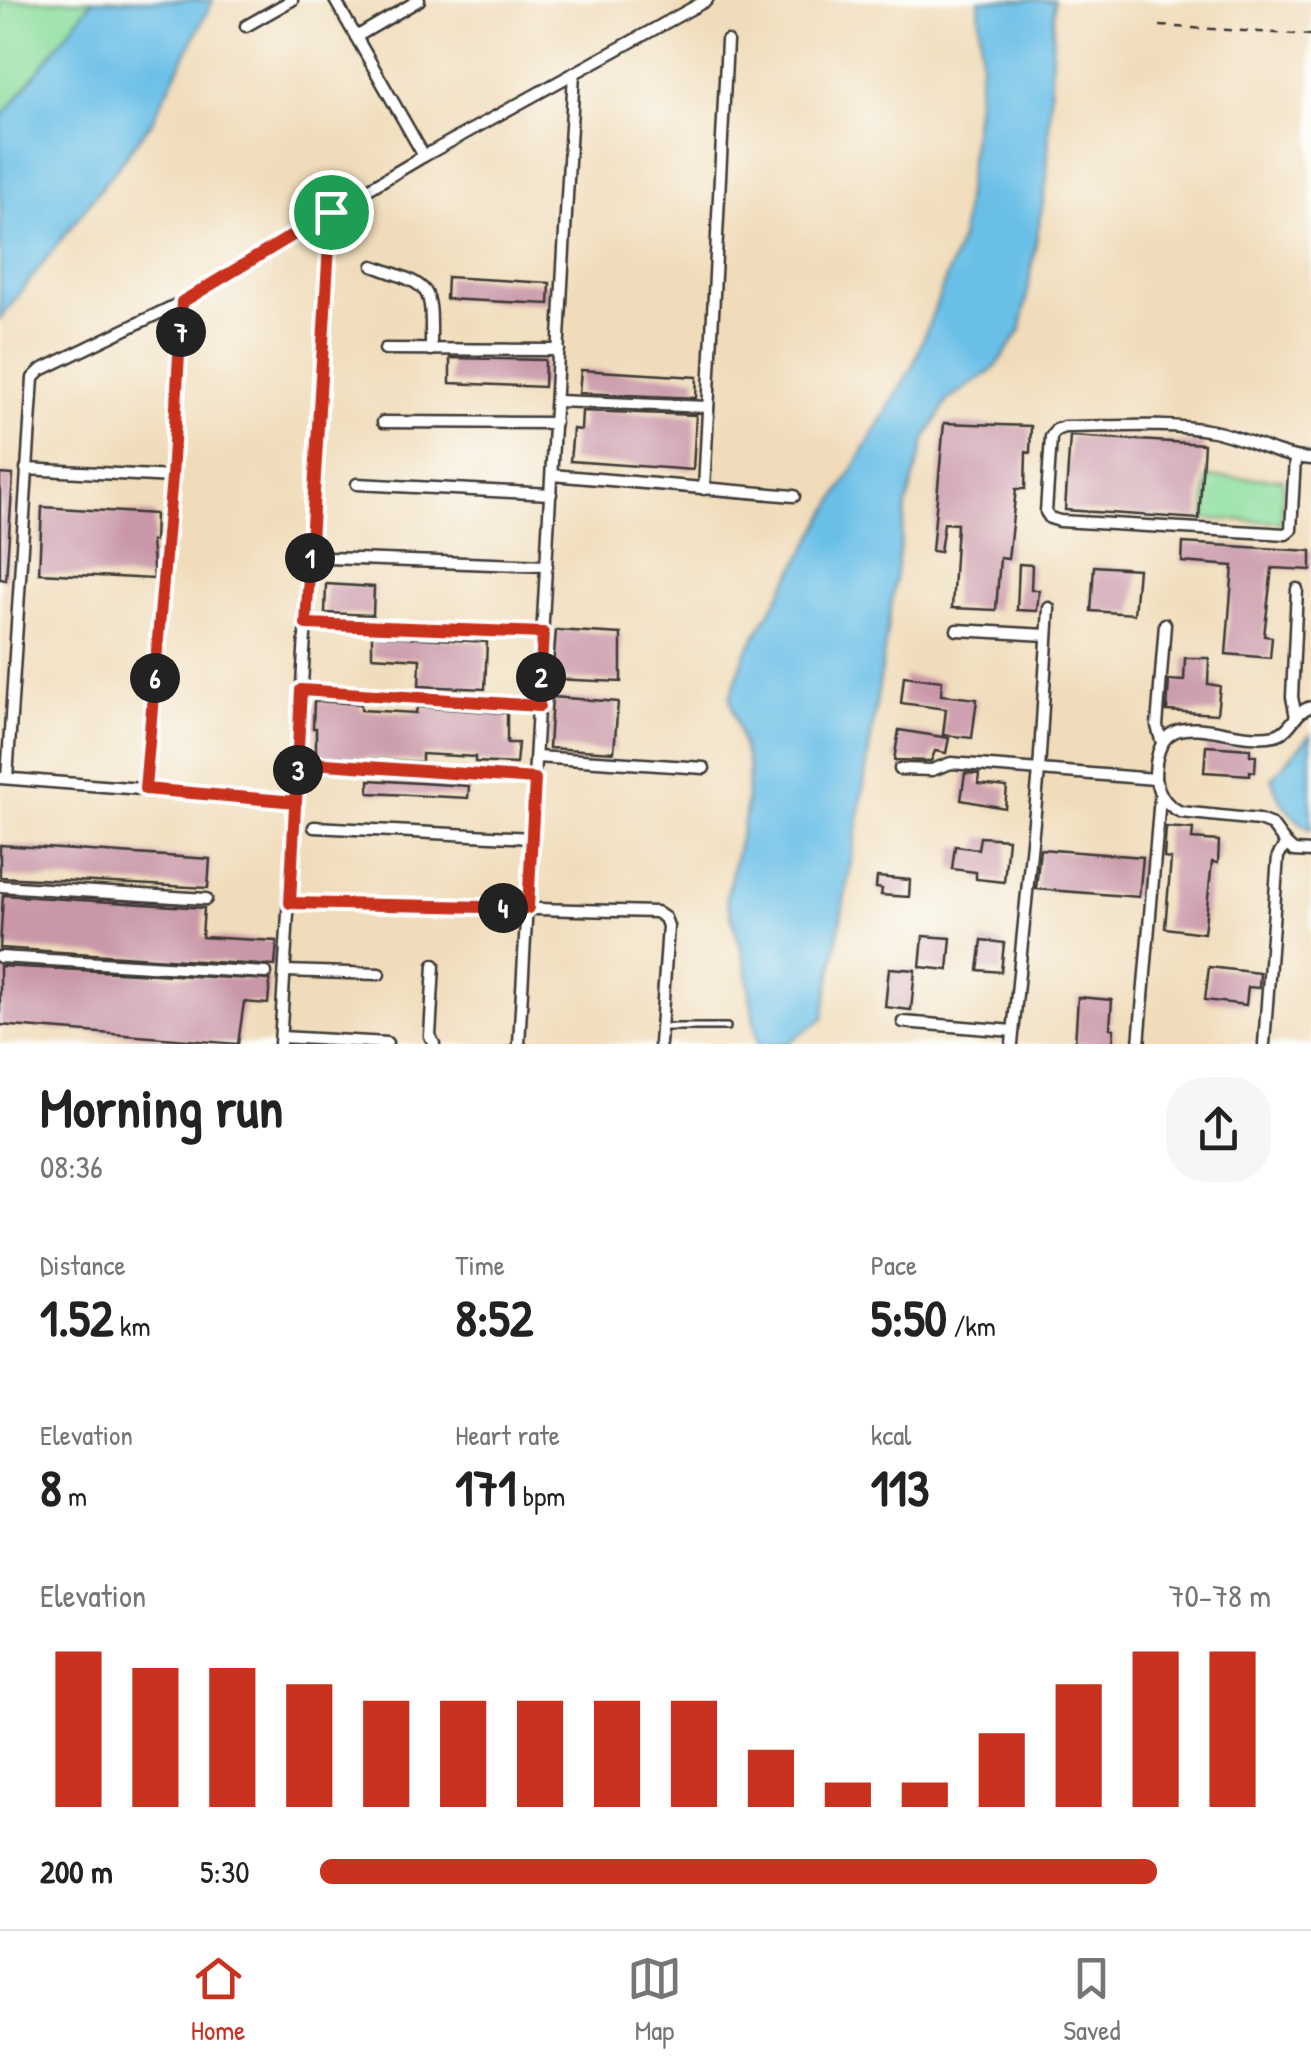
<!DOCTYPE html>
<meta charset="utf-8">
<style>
:root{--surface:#fff;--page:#f6f6f6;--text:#222;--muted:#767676;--line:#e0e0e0;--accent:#c8321e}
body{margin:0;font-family:"Patrick Hand",sans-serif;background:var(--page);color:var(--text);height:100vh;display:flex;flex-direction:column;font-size:38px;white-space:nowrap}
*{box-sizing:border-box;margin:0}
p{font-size:32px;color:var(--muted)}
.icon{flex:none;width:55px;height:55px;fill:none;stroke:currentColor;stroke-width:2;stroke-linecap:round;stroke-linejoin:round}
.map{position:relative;height:1044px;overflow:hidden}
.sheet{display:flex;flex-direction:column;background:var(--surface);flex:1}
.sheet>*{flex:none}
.pin{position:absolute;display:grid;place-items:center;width:85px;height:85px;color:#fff;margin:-42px;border:5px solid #fff;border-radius:50%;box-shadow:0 2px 10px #0007}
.km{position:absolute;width:50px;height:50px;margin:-25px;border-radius:50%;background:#222;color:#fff;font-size:28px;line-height:50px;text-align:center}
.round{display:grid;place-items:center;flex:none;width:105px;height:105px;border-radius:40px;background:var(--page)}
.headline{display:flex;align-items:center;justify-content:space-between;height:170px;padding:0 40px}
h1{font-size:55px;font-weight:700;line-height:75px}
.stats{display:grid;grid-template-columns:repeat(3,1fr);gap:15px;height:170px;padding:10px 40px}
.stats div{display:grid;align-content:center}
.stats b{font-size:50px;font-weight:700}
.stats small{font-size:28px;font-weight:400}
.stats p{font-size:28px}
.chart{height:280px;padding:20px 40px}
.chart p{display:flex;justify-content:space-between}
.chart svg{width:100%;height:180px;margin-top:10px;stroke:var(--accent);stroke-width:6}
ul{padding:0 40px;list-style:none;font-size:32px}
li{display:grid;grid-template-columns:160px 120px 1fr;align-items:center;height:75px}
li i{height:25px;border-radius:12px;background:var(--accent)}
.tab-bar{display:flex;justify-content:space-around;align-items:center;height:140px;border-top:2px solid var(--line);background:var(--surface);font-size:28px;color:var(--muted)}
.tab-bar a{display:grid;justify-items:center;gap:5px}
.tab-bar .active{color:var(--accent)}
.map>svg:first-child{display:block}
.green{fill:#8cde9f;stroke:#547d5e;stroke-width:2.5}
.water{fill:#6bbfe7;stroke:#446e82;stroke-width:2.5}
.building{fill:#c997a8}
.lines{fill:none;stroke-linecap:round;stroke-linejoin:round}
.service-casing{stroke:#3c3934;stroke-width:10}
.minor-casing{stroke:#3c3934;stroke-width:15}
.path{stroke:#3c3934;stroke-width:2.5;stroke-dasharray:8 8;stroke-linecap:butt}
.service{stroke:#fff;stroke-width:5}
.minor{stroke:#fff;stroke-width:10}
.route-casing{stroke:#fff;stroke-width:20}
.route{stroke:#c8321e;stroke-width:12}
</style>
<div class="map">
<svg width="1311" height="1044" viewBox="0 0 1311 1044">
<rect width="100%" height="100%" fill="#fdfcf7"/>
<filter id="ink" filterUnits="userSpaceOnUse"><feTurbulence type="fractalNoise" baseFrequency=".01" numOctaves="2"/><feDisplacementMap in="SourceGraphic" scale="20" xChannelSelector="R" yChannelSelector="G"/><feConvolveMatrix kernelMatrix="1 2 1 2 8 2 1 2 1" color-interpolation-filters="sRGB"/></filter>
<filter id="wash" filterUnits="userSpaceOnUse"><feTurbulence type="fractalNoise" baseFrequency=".0048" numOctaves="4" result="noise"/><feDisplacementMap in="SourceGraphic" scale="40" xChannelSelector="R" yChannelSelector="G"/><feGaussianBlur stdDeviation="2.25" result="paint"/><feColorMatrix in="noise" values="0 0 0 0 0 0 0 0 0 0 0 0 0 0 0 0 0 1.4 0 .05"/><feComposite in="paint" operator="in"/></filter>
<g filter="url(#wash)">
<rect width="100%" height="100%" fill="#f0dcba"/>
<g class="green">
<polygon points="0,0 93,0 0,120"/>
<polygon points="1207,477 1283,479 1281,522 1205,519"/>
</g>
<g class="water">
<polygon points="93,0 213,0 151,123 0,319 0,120"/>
<polygon points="979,0 1054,0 1047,178 1021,330 994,369 948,400 925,440 906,506 858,824 823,1019 786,1044 757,1044 746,966 726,898 745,816 749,769 730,698 745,654 913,366 961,238 981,64"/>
<path d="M1311,734V830C1291,817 1277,801 1272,778Z"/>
</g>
<g id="blocks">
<g class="building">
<polygon points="447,277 550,283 549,304 446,299"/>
<polygon points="450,358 545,360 544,387 450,383"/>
<polygon points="581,370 697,377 696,398 579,393"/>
<polygon points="582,411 696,415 693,470 570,461 573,429 581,430"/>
<polygon points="944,423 1031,426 1030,453 1026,452 1025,489 1016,489 1008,559 1000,558 996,610 952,608 957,524 944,523 940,552 932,551"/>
<polygon points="1070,436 1204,444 1199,519 1065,510"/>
<polygon points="0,474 13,475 6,580 0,579"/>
<polygon points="42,507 155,514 154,541 151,541 154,579 39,573"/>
<polygon points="1183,543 1311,551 1311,570 1272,568 1264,636 1272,637 1270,658 1226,654 1233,566 1182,562"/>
<polygon points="1019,564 1032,565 1031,590 1039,590 1037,611 1017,610"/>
<polygon points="1094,566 1138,569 1134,614 1091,611"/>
<polygon points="326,584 374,587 373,615 325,613"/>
<polygon points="556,630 621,634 621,682 552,679"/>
<polygon points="372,635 487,642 485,689 419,686 420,659 372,656"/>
<polygon points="1185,658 1209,658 1208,684 1220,686 1217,714 1167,711 1169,680 1184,681"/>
<polygon points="904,676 942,681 941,695 977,699 972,738 943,735 946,709 901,703"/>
<polygon points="552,697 618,702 614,752 549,748"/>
<polygon points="314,701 361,704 361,710 416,713 417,707 507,713 507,743 518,743 516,764 475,762 475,757 422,754 422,762 316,755 316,728 313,728"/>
<polygon points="899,730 949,738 946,753 935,751 931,761 894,760"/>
<polygon points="1206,746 1250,749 1250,755 1256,755 1255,772 1250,771 1250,775 1204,772"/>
<polygon points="965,773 979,774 978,784 1007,787 1005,808 961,800"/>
<polygon points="369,780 469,786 468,798 369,793"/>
<polygon points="1166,827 1193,829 1192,839 1219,841 1218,863 1212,862 1204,933 1165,928 1171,859 1164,858"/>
<polygon points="980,837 1008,839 1004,882 976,879 976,872 952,869 955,846 978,849"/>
<polygon points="0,845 210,859 208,888 0,877"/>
<polygon points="1040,849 1143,857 1139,897 1036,889"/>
<polygon points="877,877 910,880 909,897 881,895 882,889 876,888"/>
<polygon points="3,895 204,908 202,937 277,941 275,966 0,948"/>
<polygon points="923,936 951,938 948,970 920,967"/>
<polygon points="982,940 1004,943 1001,972 978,970"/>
<polygon points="0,966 270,980 268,1004 244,1002 238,1044 0,1025"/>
<polygon points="1209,967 1260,973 1259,988 1248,987 1246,1005 1205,1000"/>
<polygon points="889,968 915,970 911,1010 885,1007"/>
<polygon points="1078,997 1112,1000 1110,1028 1114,1029 1113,1044 1075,1044"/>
</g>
</g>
</g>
<g filter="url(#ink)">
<use href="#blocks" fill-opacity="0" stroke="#3c3934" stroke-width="2.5"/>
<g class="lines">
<g class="service-casing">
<polyline id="service" points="664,1027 727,1027"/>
</g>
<g class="minor-casing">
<g id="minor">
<polyline points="335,0 424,156"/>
<polyline points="246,26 292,0"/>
<polyline points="356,37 419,0"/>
<path d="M373,266C435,288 431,284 431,350"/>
<polyline points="385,349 559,350"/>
<polyline points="557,401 708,407"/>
<polyline points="383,422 555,423"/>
<path d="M1295,458L1291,530L1286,534L1060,521L1050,518L1046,512L1051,437L1056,430L1064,427C1112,427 1165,422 1213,431C1248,438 1276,457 1311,459"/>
<polyline points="26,469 172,477"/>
<polyline points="552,475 794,496"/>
<polyline points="357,484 551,494"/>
<polyline points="704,489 727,41"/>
<polyline points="328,558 547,566"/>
<polyline points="306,623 543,633"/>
<polyline points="957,630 1047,635"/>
<polyline points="301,691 539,706"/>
<polyline points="1296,717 1292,697 1297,589"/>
<polyline points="1161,740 1157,726 1165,624"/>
<polyline points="536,757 704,768"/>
<polyline points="298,762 535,779"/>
<path d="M900,769L932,770L951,763L1155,779C1160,795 1165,805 1181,812L1259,820L1272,825L1286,844"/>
<polyline points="0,778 296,801"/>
<polyline points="7,778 33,378 41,370 182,302 331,211"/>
<path d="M1155,779C1155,692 1227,746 1275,735C1292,731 1294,711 1311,707"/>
<polyline points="145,789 172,477 182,302"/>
<polyline points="314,827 532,838"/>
<polyline points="0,886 206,899"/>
<polyline points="290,903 656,912 665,918 668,926 660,1044"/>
<polyline points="0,957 266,973"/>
<polyline points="434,965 430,1036 434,1044"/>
<polyline points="285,971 379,974"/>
<polyline points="903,1022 1013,1031"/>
<polyline points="281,1037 387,1043"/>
<polyline points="280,1044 331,211 424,156 707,0"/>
<polyline points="519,1044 574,73"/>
<polyline points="1012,1044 1039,771 1049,608"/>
<polyline points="1139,1044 1160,797"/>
<polyline points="1264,1044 1278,856 1286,844 1294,851 1311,852"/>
</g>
</g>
<polyline class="path" points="1160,26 1311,35"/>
<use href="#service" class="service"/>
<use href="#minor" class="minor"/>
</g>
</g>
<g class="lines" filter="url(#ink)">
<g class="route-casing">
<polyline id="route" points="331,212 306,624 543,633 539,706 301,690 290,903 528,908 535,779 298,762 296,802 145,789 172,477 182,302 331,212"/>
</g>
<use href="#route" class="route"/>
</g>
</svg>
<div class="pin" style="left:331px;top:212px;background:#1e9e55"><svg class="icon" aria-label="arrive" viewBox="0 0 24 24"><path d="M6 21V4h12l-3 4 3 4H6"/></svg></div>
<b class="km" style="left:310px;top:558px">1</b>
<b class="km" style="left:541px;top:677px">2</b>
<b class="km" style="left:298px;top:770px">3</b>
<b class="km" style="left:503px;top:908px">4</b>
<b class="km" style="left:155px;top:678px">6</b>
<b class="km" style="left:181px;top:332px">7</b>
</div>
<section class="sheet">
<div class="headline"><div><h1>Morning run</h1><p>08:36</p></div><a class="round"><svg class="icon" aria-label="share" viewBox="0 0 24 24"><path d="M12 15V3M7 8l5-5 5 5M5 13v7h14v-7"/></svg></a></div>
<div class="stats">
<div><p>Distance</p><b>1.52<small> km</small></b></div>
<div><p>Time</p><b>8:52</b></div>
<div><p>Pace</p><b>5:50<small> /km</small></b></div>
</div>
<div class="stats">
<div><p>Elevation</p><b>8<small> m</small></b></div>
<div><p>Heart rate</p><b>171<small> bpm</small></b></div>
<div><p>kcal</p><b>113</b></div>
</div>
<div class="chart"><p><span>Elevation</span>70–78 m</p>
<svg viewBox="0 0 160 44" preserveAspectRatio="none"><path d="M5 44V6M15 44V10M25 44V10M35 44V14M45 44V18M55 44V18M65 44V18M75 44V18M85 44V18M95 44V30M105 44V38M115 44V38M125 44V26M135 44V14M145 44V6M155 44V6"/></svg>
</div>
<ul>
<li><b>200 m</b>5:30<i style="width:88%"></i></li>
</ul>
</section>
<nav class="tab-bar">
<a class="active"><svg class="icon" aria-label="home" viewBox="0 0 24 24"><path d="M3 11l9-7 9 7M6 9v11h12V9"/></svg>Home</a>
<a><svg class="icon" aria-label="map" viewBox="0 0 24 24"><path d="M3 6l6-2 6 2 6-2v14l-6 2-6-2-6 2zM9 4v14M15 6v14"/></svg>Map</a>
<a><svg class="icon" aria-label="saved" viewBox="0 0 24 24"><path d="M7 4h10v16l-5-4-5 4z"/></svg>Saved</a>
</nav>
